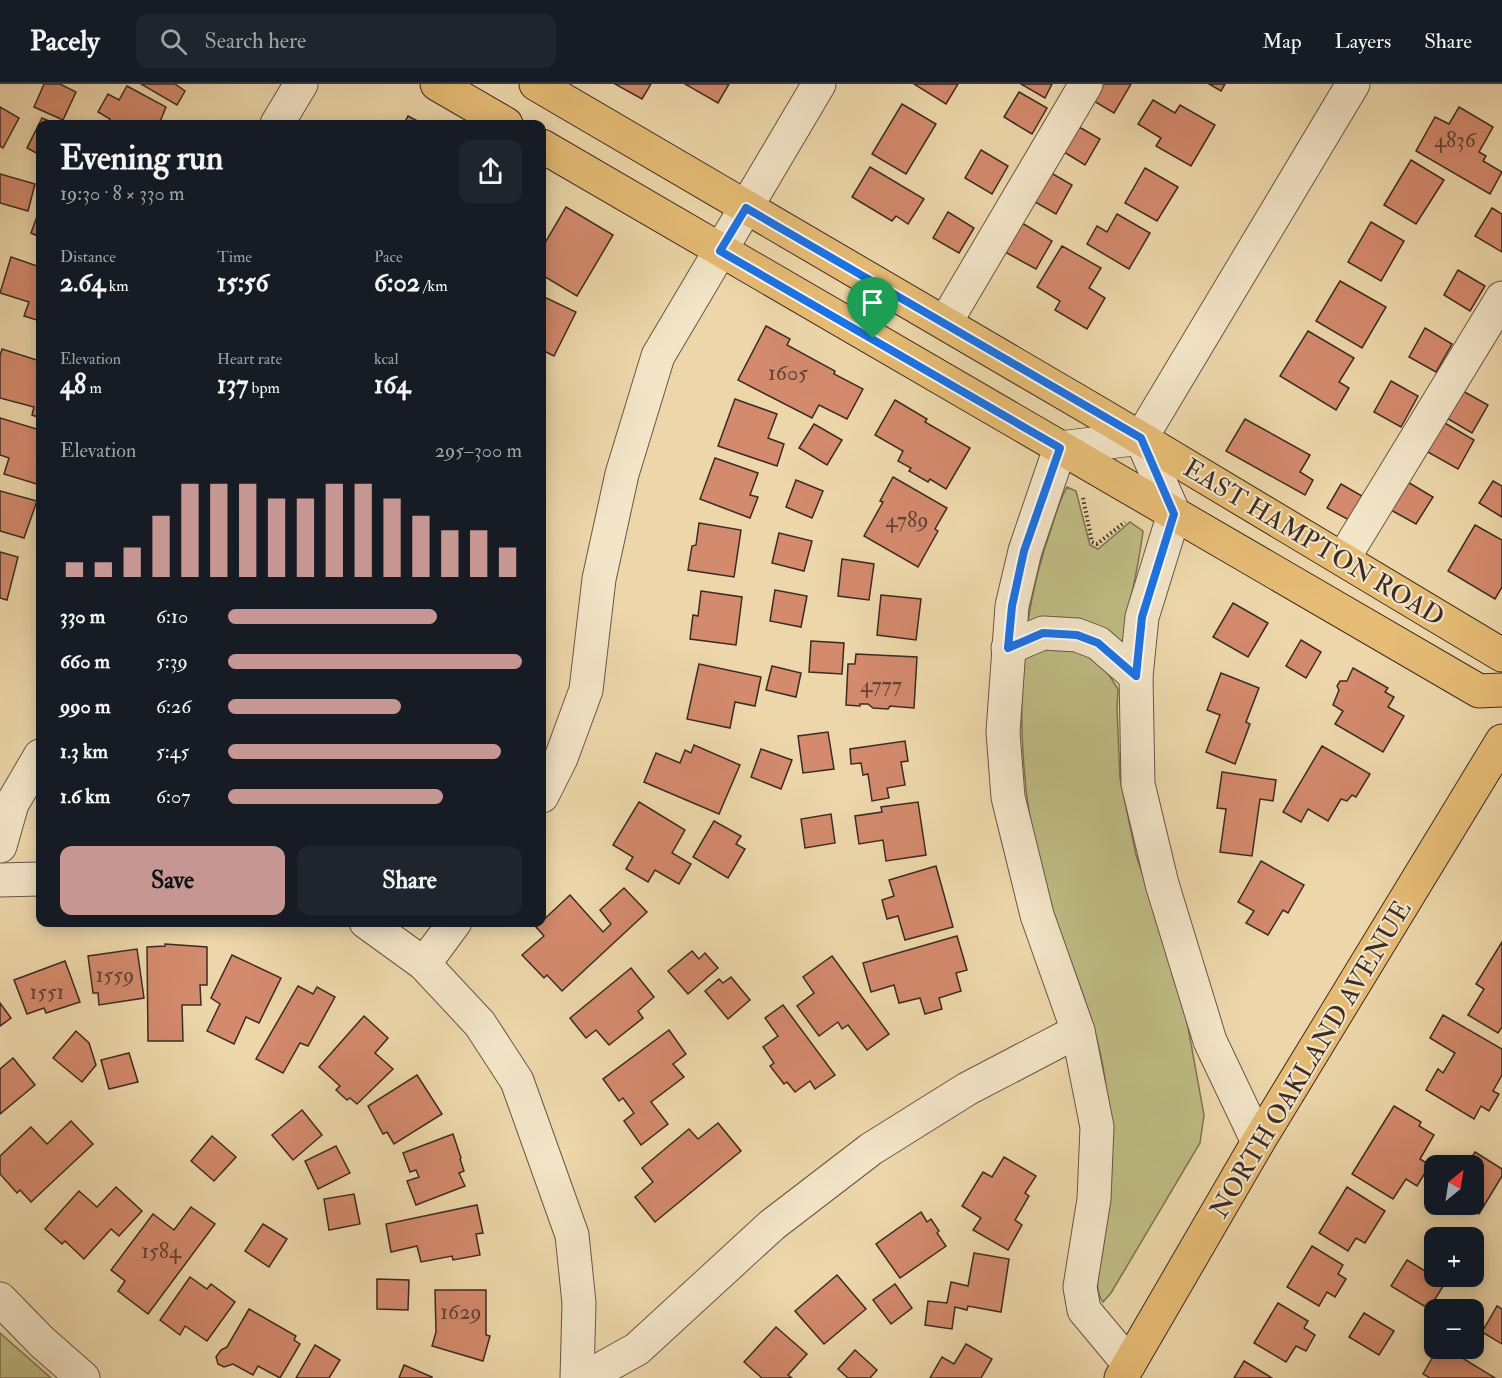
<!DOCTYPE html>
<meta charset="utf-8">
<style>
:root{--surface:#171b24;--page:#20242c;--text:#f1f3f6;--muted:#9ea1a6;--line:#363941;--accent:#c59692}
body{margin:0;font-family:"IM FELL Double Pica",serif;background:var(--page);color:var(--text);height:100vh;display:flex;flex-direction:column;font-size:22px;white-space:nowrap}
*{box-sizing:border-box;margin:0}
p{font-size:20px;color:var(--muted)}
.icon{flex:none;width:33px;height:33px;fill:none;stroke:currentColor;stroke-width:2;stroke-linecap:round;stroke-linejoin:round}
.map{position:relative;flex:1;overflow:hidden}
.details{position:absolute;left:36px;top:36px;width:510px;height:807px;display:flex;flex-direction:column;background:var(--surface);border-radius:12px;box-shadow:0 3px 15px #0003}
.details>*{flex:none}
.needle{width:39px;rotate:30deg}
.buttons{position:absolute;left:1424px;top:1071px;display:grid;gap:12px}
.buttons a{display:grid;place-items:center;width:60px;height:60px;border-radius:12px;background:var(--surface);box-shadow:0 3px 15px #0003;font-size:30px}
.pin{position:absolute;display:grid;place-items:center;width:51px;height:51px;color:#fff;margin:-62px -26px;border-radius:50% 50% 50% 0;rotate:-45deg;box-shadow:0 0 6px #0007}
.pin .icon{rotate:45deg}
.round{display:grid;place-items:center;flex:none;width:63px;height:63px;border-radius:12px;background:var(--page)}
.summary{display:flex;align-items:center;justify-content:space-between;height:102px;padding:0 24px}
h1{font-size:33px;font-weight:700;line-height:45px}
.figures{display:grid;grid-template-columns:repeat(3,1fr);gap:9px;height:102px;padding:6px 24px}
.figures div{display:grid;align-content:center}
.figures b{font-size:26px;font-weight:700}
.figures small{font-size:16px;font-weight:400}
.figures p{font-size:16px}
.chart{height:168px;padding:12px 24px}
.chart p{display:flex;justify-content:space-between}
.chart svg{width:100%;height:108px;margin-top:6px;stroke:var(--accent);stroke-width:6}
.action{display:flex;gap:12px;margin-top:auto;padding:12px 24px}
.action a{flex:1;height:69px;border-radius:12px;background:var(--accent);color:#111;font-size:24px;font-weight:700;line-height:69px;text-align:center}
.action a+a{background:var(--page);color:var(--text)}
ul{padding:0 24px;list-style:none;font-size:20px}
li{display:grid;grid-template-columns:96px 72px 1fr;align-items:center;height:45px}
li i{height:15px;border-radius:8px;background:var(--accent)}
header{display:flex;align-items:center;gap:36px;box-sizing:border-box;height:84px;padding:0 30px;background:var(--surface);border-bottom:2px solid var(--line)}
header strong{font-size:28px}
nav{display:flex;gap:33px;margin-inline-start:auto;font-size:21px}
.search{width:420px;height:54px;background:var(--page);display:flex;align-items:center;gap:15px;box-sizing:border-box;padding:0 21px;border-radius:12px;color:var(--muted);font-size:22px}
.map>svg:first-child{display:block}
.green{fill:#bfbc84;stroke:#7e7454;stroke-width:1.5}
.building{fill:#d48a6d;stroke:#3c2b25;stroke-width:1.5}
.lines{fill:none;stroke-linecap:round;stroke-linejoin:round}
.minor-casing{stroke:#685646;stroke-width:35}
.major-casing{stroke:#3c2b25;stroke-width:35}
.path{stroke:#3c2b25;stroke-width:4;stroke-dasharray:1.5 3;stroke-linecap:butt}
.minor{stroke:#f3e5c8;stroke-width:33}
.major{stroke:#e6bc75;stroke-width:33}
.route-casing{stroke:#fff;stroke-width:12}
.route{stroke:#1a73e8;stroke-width:8}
.labels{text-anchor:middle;stroke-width:4.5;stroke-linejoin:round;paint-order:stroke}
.number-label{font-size:22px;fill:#624337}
.street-label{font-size:26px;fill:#3c2b25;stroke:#f3e5c8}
</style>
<header>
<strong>Pacely</strong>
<div class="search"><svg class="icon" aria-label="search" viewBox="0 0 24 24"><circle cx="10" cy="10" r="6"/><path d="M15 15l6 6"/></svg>Search here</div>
<nav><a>Map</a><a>Layers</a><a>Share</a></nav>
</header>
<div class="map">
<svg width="1502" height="1294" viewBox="0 0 1502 1294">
<rect width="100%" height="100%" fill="#edd7aa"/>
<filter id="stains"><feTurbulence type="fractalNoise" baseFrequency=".00333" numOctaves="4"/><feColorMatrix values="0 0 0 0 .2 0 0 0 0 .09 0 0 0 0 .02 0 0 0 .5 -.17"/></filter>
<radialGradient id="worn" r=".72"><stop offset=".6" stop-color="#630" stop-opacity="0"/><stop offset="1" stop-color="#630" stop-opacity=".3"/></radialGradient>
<g class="green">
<path d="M1067,403L1076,407L1090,461L1098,465L1130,438L1143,447C1138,489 1126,529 1121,571L1027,543C1032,509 1040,476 1052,442C1056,429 1060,415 1067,403Z"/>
<path d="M1042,564L1083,568L1105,585L1118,605L1117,625L1120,694L1136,771L1180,899L1204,1031L1200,1059L1111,1209L1103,1218C1093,1204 1099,1188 1102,1171C1111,1116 1113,1067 1107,1012C1100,933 1063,869 1043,795C1023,723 1019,648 1023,574Z"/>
<polygon points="0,1249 51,1294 0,1294"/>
</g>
<g class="building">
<polygon points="44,0 60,0 76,8 63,36 34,23"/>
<polygon points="141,0 175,0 185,7 177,21"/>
<polygon points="615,0 651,0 642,15"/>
<polygon points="685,0 729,0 718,19"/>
<polygon points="914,0 958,0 946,20"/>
<polygon points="1021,0 1052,0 1045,14"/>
<polygon points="1094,0 1131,0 1114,29 1087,13"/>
<polygon points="1209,0 1225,0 1221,7"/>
<polygon points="127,2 166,23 159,40 108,40 110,35 98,28 108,10 119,16"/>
<polygon points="1019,8 1047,24 1032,50 1004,33"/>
<polygon points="1153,16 1175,29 1180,21 1215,41 1191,82 1156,62 1161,54 1138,40"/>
<polygon points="902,20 936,40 906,90 872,70"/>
<polygon points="0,23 19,34 3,64 0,62"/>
<polygon points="1459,23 1493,43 1479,68 1486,72 1483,77 1502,88 1490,110 1416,67 1435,33 1449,40"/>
<polygon points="408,32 423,40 404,40"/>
<polygon points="42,34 56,40 40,40 40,71 27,64"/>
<polygon points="1074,40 1100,55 1085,81 1059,65"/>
<polygon points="981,66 1008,82 992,110 965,94"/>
<polygon points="1411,76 1444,96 1416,140 1384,121"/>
<polygon points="870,83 924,115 908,140 896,132 892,137 852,113"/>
<polygon points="1145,84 1178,103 1157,137 1125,119"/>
<polygon points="1046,86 1072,101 1056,130 1030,115"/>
<polygon points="0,90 35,100 28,127 0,119"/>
<polygon points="566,123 613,151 577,212 542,191 542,164"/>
<polygon points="40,124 40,153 31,149"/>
<polygon points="1492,124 1502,130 1502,168 1475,152"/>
<polygon points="948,128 974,144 959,169 933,154"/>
<polygon points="1117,130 1150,149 1129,185 1087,160 1097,142 1107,148"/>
<polygon points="1371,138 1404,157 1381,197 1348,178"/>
<polygon points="1022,139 1052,157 1036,185 1005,168"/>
<polygon points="1062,162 1101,184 1089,204 1105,214 1087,245 1055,226 1060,217 1037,203"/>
<polygon points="11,173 40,183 40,237 24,232 29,218 0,209"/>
<polygon points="1458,186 1485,202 1470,227 1444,211"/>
<polygon points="1340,197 1386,223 1362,264 1316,237"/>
<polygon points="542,212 576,228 554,272 542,266"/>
<polygon points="766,242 790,255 787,261 835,287 834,290 863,305 847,335 819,321 812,334 738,296"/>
<polygon points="1425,244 1452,260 1436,288 1409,273"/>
<polygon points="1308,247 1354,274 1339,298 1349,304 1336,326 1280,292"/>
<polygon points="2,265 40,277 40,334 32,331 34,323 0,314 0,272"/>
<polygon points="1391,297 1418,312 1401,343 1374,328"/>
<polygon points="1461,306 1488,321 1472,349 1445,333"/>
<polygon points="735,315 777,330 768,354 784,360 777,382 718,362"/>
<polygon points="895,316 927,335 925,338 970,364 946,405 930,395 928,398 909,387 911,384 898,377 903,367 875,351"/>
<polygon points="0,334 40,346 40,401 4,390 9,374 0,371"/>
<polygon points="1245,335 1310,371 1300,388 1313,396 1305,411 1226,367"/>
<polygon points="1443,338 1474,356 1458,385 1426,367"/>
<polygon points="814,340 842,356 827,381 799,364"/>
<polygon points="715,374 758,389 750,411 758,413 750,434 700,415"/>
<polygon points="893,393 947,424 935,445 938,447 918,483 864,452 883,418 880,417"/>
<polygon points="796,396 823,407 812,434 786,423"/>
<polygon points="1406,397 1433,413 1416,440 1389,425"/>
<polygon points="1493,397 1502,402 1502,433 1479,419"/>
<polygon points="1341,400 1362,412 1349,436 1327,424"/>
<polygon points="0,407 37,417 24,454 0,447"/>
<polygon points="699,439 741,446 734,493 688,486 692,462 696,461"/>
<polygon points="1475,441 1502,456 1502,503 1495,515 1448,487"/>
<polygon points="779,449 812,457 804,487 772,479"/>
<polygon points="0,468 18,473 7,516 0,514"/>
<polygon points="842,475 874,480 869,516 838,512"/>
<polygon points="775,506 807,512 801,543 770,537"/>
<polygon points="701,507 742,513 736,561 690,555 693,531 698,532"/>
<polygon points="881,511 921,515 916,556 877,551"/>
<polygon points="1233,519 1268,539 1248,573 1213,553"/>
<polygon points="1301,556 1321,568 1306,594 1286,582"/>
<polygon points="811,557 844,559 842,590 809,588"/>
<polygon points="856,570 917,573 914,624 890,622 888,625 873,624 868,620 860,620 860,622 846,621 848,580 855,580"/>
<polygon points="699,580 761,593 755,622 735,618 730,644 687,635"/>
<polygon points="772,582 801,589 796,613 766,606"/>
<polygon points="1353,584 1388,604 1385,608 1394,613 1388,623 1404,632 1383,668 1335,640 1343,627 1333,621 1339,606 1337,602 1340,597 1347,597"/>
<polygon points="1221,589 1259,604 1246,638 1250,640 1235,680 1206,668 1220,631 1207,626"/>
<polygon points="828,648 834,685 803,689 798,652"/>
<polygon points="905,657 908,677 901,678 905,701 887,704 889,714 872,717 868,690 863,691 861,679 851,680 850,665"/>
<polygon points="694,661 740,681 719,730 644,698 656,669 680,679 685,666 691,669"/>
<polygon points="1322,662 1370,690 1356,713 1352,711 1347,717 1341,715 1328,737 1308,725 1301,738 1283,728"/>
<polygon points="761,665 792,676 781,705 751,693"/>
<polygon points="1222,688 1276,696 1273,717 1260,715 1252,772 1220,768 1226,725 1217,724"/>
<polygon points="639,718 685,746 672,769 691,780 679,800 655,786 648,798 626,785 633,773 613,761"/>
<polygon points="918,718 926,771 886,777 883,756 859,760 855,732 882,728 881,723"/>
<polygon points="831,730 835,759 805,764 801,735"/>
<polygon points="714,737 741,752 736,760 745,765 728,794 693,773"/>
<polygon points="1261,777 1304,801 1288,829 1283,826 1268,851 1246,839 1254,827 1238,818"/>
<polygon points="936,782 953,843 905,856 898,832 887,835 882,816 894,812 889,796"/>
<polygon points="624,804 647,828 562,907 547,891 544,894 522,871 544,852 536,843 570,811 603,848 611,840 600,826"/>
<polygon points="957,852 967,886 956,889 961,907 939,914 942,925 925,930 920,914 899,919 894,901 871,908 863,879"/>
<polygon points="1502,858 1502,943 1498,949 1468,931 1484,905 1476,900"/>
<polygon points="165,860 207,863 207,901 200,901 201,921 182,921 183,957 148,957 147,863 165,862"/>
<polygon points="137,865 144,914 99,921 98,909 93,909 88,872"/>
<polygon points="692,867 699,875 705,869 718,884 688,910 668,887"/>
<polygon points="232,871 281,894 259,939 246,933 234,960 207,947 220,920 211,914"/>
<polygon points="832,872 889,950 867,966 848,941 842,945 838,938 819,952 797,922 814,909 803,893"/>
<polygon points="65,877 80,918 46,929 44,924 27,930 14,896"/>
<polygon points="631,884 654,913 638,927 643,934 609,961 596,946 586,954 570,934"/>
<polygon points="731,893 750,916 728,935 705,907 719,895 723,899"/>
<polygon points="298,902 313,910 317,903 335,913 308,962 300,959 283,989 256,975"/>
<polygon points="0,919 11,934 0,942"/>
<polygon points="783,921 835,991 815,1005 810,997 795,1008 787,998 784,1000 770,982 774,979 763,963 778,952 765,934"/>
<polygon points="1443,931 1502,965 1502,991 1493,1007 1499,1010 1489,1027 1481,1022 1474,1035 1426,1006 1438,985 1443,989 1455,969 1430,954"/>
<polygon points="364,932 388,954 375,969 393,985 357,1020 350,1014 347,1016 336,1006 340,1002 319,983"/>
<polygon points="669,946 686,970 673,980 684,993 651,1018 668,1040 641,1061 624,1037 634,1029 623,1014 619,1017 603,995"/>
<polygon points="76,947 89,959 96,981 82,998 53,974"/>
<polygon points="129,969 138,998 109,1005 101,976"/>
<polygon points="13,974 35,1001 0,1030 0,985"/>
<polygon points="417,991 442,1030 394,1060 387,1048 383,1050 368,1022"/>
<polygon points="1394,1022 1421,1038 1419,1042 1434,1051 1420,1075 1430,1081 1417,1102 1406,1095 1393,1115 1352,1090"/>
<polygon points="302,1026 322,1051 293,1076 272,1051"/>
<polygon points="71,1037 93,1060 31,1118 20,1106 17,1109 0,1090 0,1072 31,1043 47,1060"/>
<polygon points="718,1039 741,1067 655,1138 635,1113 653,1098 642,1084 689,1045 698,1055"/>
<polygon points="453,1050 461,1074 460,1075 464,1087 459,1089 465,1102 416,1121 407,1097 419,1093 416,1086 410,1088 403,1069"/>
<polygon points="212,1052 236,1073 214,1097 191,1077"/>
<polygon points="336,1062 350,1089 318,1105 305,1077"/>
<polygon points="1475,1068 1502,1085 1502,1092 1479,1130 1463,1120 1473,1120 1473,1082 1466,1082"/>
<polygon points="1004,1073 1036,1092 1025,1109 1029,1112 1015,1136 1022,1141 1008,1166 973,1146 981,1134 962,1122 983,1088 992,1093"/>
<polygon points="116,1103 142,1127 119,1152 111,1145 84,1175 65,1157 62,1160 45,1145 79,1107 97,1123"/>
<polygon points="1347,1103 1385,1127 1365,1159 1356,1154 1348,1167 1319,1149"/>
<polygon points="354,1110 360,1140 329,1146 324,1115"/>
<polygon points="477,1121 483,1149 476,1150 480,1171 453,1176 452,1172 421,1178 417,1162 391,1168 386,1140"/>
<polygon points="191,1123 215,1140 148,1230 118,1207 125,1197 111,1186 153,1130 174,1146"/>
<polygon points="921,1128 927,1138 931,1135 939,1147 937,1149 946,1162 900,1194 876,1160"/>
<polygon points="263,1140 287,1155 269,1183 245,1167"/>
<polygon points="1312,1162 1343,1181 1338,1190 1346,1195 1335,1213 1327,1208 1319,1222 1287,1203"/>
<polygon points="974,1169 1009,1175 1001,1228 968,1222 967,1226 955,1223 952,1245 925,1241 928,1217 947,1219 951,1198 968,1202"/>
<polygon points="1407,1176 1445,1199 1429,1225 1391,1202"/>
<polygon points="837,1191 866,1225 824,1260 795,1227"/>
<polygon points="190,1193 207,1205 211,1200 235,1218 207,1257 185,1242 180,1251 160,1236"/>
<polygon points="377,1195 409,1196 408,1226 377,1225"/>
<polygon points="895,1200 912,1224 891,1240 873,1216"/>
<polygon points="435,1206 486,1206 486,1251 490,1252 483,1277 432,1262 436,1248"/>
<polygon points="1278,1219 1308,1237 1304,1244 1315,1251 1306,1267 1296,1262 1286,1278 1254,1259"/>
<polygon points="1497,1222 1502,1225 1502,1260 1482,1248"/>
<polygon points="249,1225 296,1252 294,1256 300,1260 280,1294 258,1282 253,1291 233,1280 224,1283 218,1280 216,1273 221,1266 227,1263"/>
<polygon points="1364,1229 1394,1247 1379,1271 1349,1253"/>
<polygon points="776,1243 807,1270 788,1291 792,1294 762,1294 744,1278"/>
<polygon points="966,1260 992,1275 981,1294 930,1294 942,1273 954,1280"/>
<polygon points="315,1261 340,1276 329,1294 296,1294"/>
<polygon points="1438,1264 1446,1264 1495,1294 1430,1294 1423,1290"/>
<polygon points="855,1266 877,1286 870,1294 848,1294 838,1285"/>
<polygon points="1244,1277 1272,1294 1234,1294"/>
<polygon points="404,1281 432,1293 432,1294 399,1294"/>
</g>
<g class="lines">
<g class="minor-casing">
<g id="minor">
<polyline points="277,40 301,0"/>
<polyline points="945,239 1086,0"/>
<polyline points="1141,354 1174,430 1142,533 1136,592 1138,700 1162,800 1210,957 1258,1058"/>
<polyline points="1141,354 1353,0"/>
<polyline points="1343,475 1502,214"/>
<polyline points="1008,564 1043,549 1077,551 1098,559 1136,592"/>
<polyline points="542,712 561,674 586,606 599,495 622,390 658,272 819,0"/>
<polyline points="0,762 12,720 40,672"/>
<polyline points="0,796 40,795"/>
<polyline points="366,838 424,880 480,940 517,997 572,1151 579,1219 577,1294"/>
<polyline points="424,880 455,838"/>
<polyline points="0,1215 42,1258 83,1294"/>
<polyline points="1129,1280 1084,1226 1080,1203 1094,1115 1097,1043 1078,947 1037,831 1008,713 1003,648 1012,522 1025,467 1060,364 1141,354"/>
<polyline points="585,1294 637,1265 772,1141 871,1065 967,1005 1078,947"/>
</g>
</g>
<g class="major-casing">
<g id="major">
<polyline points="437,0 506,40"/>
<polyline points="536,0 1110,336 1502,571"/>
<polyline points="542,62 1479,607 1502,606"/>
<polyline points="1121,1294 1258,1058 1502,657"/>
</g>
</g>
<polyline class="path" points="1083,414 1092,458 1097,460 1125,438"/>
<use href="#minor" class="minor"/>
<use href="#major" class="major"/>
</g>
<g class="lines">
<g class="route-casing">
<polygon id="route" points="746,124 1141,354 1174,430 1142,533 1136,592 1098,559 1077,551 1043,549 1008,564 1012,522 1024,467 1060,364 720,167"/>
</g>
<use href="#route" class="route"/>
</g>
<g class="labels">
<g class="number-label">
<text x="1455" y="63">4836</text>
<text x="788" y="296">1605</text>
<text x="907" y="443">4789</text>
<text x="881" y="608">4777</text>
<text x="115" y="898">1559</text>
<text x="47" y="915">1551</text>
<text x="161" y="1174">1584</text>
<text x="461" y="1235">1629</text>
</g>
<g class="street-label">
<text transform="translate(1314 458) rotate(31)" y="9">EAST HAMPTON ROAD</text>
<text transform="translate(1310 975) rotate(-59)" y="9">NORTH OAKLAND AVENUE</text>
</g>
</g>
<rect width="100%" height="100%" filter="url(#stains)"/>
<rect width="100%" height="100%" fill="url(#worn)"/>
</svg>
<div class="buttons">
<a><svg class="needle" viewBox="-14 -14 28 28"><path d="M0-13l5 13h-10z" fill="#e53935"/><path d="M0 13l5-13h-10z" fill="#9ea1a6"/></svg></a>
<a>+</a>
<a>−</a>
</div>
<div class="pin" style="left:873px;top:255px;background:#1e9e55"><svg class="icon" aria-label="arrive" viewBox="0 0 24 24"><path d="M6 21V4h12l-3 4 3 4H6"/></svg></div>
<section class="details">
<div class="summary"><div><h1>Evening run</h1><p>19:30 · 8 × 330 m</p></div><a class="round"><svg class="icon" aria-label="share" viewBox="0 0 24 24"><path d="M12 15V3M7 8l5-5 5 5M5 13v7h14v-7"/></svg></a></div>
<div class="figures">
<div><p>Distance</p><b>2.64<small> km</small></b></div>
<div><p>Time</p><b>15:56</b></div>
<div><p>Pace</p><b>6:02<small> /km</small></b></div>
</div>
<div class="figures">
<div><p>Elevation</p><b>48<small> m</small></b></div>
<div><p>Heart rate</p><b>137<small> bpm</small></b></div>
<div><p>kcal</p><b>164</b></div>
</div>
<div class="chart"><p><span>Elevation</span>295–300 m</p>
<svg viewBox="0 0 160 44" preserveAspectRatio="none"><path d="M5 44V38M15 44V38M25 44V32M35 44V19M45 44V6M55 44V6M65 44V6M75 44V12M85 44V12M95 44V6M105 44V6M115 44V12M125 44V19M135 44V25M145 44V25M155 44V32"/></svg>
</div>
<ul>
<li><b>330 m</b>6:10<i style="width:71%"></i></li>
<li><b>660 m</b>5:39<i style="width:100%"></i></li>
<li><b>990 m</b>6:26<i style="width:59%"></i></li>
<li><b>1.3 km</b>5:45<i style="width:93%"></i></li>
<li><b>1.6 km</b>6:07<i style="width:73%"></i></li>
</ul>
<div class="action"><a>Save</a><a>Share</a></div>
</section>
</div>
